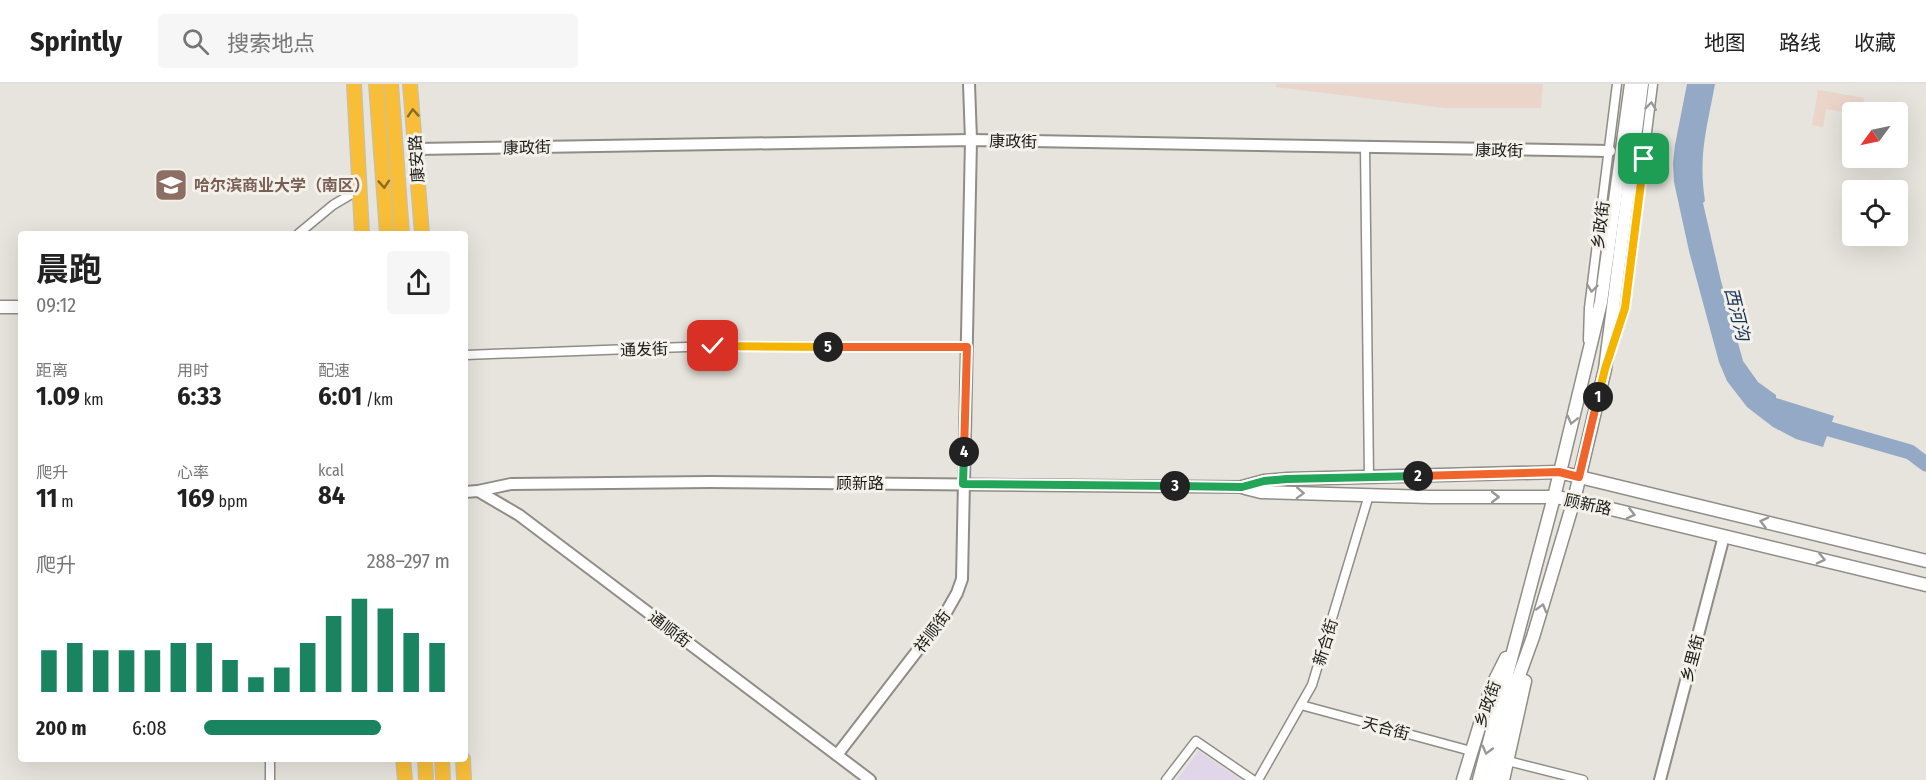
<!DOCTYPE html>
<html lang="zh">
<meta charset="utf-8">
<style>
:root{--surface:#fff;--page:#f6f6f6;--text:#222;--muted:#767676;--line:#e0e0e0;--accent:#1a835f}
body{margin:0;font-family:"Fira Sans Condensed","Noto Sans SC",sans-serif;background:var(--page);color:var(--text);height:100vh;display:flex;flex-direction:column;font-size:22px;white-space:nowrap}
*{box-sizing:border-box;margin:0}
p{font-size:20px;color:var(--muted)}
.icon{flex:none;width:33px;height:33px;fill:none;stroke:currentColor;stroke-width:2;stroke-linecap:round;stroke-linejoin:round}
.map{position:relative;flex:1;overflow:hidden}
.panel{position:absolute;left:18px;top:147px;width:450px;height:531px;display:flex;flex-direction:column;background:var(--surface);border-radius:6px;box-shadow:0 6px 24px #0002}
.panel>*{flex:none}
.needle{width:39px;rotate:237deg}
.buttons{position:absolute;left:1842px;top:18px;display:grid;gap:12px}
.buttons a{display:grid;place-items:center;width:66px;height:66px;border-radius:6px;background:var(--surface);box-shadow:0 6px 24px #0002;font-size:30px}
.pin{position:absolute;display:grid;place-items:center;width:51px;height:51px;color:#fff;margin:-26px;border-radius:12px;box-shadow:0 3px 9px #0006}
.km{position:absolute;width:30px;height:30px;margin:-15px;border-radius:50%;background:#222;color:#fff;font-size:16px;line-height:30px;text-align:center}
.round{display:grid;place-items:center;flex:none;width:63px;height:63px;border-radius:6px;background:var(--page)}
.summary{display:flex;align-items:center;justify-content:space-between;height:102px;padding:0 18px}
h1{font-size:33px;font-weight:700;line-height:45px}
.stats{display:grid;grid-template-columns:repeat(3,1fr);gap:9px;height:102px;padding:6px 18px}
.stats div{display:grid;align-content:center}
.stats b{font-size:26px;font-weight:700}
.stats small{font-size:16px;font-weight:400}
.stats p{font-size:16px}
.chart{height:168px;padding:12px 18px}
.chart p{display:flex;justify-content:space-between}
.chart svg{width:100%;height:108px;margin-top:6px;stroke:var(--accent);stroke-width:6}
ul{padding:0 18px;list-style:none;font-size:20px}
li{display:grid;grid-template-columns:96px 72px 1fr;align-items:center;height:45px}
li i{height:15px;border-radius:8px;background:var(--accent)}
header{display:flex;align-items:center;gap:36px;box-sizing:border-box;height:84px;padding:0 30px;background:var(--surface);border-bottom:2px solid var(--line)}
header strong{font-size:28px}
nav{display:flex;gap:33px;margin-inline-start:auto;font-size:21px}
.search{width:420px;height:54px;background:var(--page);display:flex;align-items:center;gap:15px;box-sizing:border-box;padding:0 21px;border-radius:6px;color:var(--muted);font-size:22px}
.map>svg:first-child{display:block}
.commercial{fill:#e0d5e9}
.industrial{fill:#ebd4c9}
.water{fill:#93a9c5}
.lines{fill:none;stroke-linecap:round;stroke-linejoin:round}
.river{stroke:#93a9c5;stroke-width:15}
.minor-casing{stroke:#8f8d86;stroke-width:11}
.tertiary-casing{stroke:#8f8d86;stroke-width:14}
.secondary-casing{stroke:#8f8d86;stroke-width:15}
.trunk-casing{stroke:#bfbfbe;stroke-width:16}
.minor{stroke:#fff;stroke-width:8}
.tertiary{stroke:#fff;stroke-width:10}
.secondary{stroke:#fff;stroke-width:12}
.trunk{stroke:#f8be38;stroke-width:14}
.oneway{stroke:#989897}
.oneway2{stroke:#8a6c28}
.split-1-casing{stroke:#fff;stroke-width:12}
.split-2-casing{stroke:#fff;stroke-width:12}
.split-3-casing{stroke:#fff;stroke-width:12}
.split-4-casing{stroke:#fff;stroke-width:12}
.split-5-casing{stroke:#fff;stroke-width:12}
.split-6-casing{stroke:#fff;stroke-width:12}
.split-1{stroke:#f5b400;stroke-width:8}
.split-2{stroke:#f0652b;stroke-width:8}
.split-3{stroke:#22a559;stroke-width:8}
.split-4{stroke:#22a559;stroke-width:8}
.split-5{stroke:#f0652b;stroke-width:8}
.split-6{stroke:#f5b400;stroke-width:8}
.labels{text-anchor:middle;stroke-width:6;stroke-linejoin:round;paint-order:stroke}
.street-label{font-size:16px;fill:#1b1b18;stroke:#f3f1e9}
.education-label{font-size:16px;font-weight:bold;fill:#785e54;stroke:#f3f1e9;text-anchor:start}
.water-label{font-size:18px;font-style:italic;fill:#133258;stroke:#f3f1e9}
</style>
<header>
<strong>Sprintly</strong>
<div class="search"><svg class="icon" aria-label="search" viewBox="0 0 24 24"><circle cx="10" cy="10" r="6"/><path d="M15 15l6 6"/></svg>搜索地点</div>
<nav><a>地图</a><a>路线</a><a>收藏</a></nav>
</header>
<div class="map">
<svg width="1926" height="696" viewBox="0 0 1926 696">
<rect width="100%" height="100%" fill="#e6e4dc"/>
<polygon class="commercial" points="1199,667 1241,696 1177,696"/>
<g class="industrial">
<polygon points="1276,0 1543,0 1541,24 1446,24 1276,3"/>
<polygon points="1818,6 1864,14 1862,28 1852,28 1852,48 1848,48 1851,29 1826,25 1823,43 1812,41"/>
</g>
<path class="water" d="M1687,0H1715C1707,44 1698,71 1705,117L1703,119L1721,197L1743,277L1758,298L1776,311V314L1834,332L1823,363L1796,355L1773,343L1747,323L1727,297L1719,278L1689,167L1674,98L1673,79L1675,61Z"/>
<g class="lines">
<polyline class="river" points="1812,340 1910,368 1926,380"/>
<g class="minor-casing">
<g id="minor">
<polyline points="1365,64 1369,394"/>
<polyline points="298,150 333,121 360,105"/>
<polyline points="1588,256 1589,224 1617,0"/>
<polyline points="1611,265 1625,224 1653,0"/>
<polyline points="465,271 713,262 967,263"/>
<polyline points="1301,621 1471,667"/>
<polyline points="270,675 270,696"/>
<polyline points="1508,677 1583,696"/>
<polyline points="1166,696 1196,657 1253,696"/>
<polyline points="1258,696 1312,601 1369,411"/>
</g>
</g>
<g class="tertiary-casing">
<g id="tertiary">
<polyline points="416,65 971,56 1610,67"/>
<polyline points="478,407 511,400 710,398 1242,403"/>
<polyline points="465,408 478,407 519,431 870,696"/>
<polyline points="837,671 944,532 957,509 962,495 971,56 969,0"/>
<polyline points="1660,696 1724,452"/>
</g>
</g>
<g class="secondary-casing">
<g id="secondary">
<polyline points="0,223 21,223"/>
<polyline points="1242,403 1264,397 1287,395 1559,388 1926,477"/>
<polyline points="1245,404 1261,408 1430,413 1554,413 1574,416 1926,501"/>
<polyline points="1463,696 1491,604 1506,574"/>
<polyline points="1479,696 1554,413 1601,218 1631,0"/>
<polyline points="1491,696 1516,600 1533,553 1574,416 1605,285 1642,0"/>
<polyline points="1503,696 1525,597"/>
</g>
</g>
<g class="trunk-casing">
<g id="trunk">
<polyline points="354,0 362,150"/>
<polyline points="376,0 387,150"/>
<polyline points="391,0 402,150"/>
<polyline points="410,0 422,150"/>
<polyline points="403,675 405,696"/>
<polyline points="425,675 426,696"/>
<polyline points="442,675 443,696"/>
<polyline points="463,675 464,696"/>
</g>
</g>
<use href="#minor" class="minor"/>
<use href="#tertiary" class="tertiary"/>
<use href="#secondary" class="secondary"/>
<use href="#trunk" class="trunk"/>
</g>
<defs><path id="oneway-chevron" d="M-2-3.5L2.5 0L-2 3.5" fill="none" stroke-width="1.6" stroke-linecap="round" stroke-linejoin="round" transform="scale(1.5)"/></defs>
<g class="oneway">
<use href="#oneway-chevron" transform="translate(1651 22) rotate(-83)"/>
<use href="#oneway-chevron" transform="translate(1592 204) rotate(97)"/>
<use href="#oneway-chevron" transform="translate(1572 336) rotate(104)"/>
<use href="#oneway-chevron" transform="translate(1300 409) rotate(2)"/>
<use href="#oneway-chevron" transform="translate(1495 413)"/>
<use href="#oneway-chevron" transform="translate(1631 430) rotate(14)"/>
<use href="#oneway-chevron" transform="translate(1764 438) rotate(-166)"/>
<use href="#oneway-chevron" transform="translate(1821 475) rotate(13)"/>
<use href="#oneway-chevron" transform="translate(1542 524) rotate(-74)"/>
<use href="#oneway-chevron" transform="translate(1487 666) rotate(105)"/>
</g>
<g class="oneway2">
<use href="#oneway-chevron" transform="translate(413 29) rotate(-94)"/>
<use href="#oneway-chevron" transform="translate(384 100) rotate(86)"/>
</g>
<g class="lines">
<g class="split-1-casing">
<polyline id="split-1" points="1598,313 1605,285 1625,224 1644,75"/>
</g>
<g class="split-2-casing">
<polyline id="split-2" points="1418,392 1559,388 1579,393 1598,313"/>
</g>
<g class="split-3-casing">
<polyline id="split-3" points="1175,402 1242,403 1264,397 1287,395 1418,392"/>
</g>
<g class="split-4-casing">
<polyline id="split-4" points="964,368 963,400 1175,402"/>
</g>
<g class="split-5-casing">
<polyline id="split-5" points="828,263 967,263 964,368"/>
</g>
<g class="split-6-casing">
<polyline id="split-6" points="713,262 828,263"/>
</g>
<use href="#split-1" class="split-1"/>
<use href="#split-2" class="split-2"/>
<use href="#split-3" class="split-3"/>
<use href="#split-4" class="split-4"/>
<use href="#split-5" class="split-5"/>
<use href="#split-6" class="split-6"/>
</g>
<defs>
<g id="university-square" transform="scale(1.725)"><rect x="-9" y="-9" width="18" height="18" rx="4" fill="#8d6e63" stroke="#f3f1e9"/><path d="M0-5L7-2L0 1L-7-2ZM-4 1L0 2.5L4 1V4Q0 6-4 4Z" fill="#fff"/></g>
</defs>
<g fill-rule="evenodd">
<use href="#university-square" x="171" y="101"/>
</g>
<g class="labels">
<g class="street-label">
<text transform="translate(1013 57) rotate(1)" y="6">康政街</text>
<text transform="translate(527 63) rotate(-1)" y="6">康政街</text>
<text transform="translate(1499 66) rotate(1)" y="6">康政街</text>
<text transform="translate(416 75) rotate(-94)" y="6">康安路</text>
<text transform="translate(1600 141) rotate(-83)" y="6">乡政街</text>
<text transform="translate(644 265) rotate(-2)" y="6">通发街</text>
<text x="860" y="405">顾新路</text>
<text transform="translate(1588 420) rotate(12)" y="6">顾新路</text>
<text transform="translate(670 545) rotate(37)" y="6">通顺街</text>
<text transform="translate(932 547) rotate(-53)" y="6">祥顺街</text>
<text transform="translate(1325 558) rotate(-73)" y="6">新合街</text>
<text transform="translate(1692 574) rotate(-75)" y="6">乡里街</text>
<text transform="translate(1487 620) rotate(-70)" y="6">乡政街</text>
<text transform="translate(1386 644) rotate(15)" y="6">天合街</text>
</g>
<g class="education-label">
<text x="194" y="107">哈尔滨商业大学（南区）</text>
</g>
<g class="water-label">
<text transform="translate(1737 230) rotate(76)" y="6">西河沟</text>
</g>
</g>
</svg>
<div class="buttons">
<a><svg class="needle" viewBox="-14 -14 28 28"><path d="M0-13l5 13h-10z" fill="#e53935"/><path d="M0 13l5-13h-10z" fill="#767676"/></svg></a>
<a><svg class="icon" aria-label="locate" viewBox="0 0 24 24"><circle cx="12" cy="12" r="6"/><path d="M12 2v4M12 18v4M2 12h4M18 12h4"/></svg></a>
</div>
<div class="pin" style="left:1644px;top:75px;background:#1e9e55"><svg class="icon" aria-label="arrive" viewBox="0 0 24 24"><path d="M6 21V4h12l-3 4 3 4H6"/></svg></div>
<div class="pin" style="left:713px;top:262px;background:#d93025"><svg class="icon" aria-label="check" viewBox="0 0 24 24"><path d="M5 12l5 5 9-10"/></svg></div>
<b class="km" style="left:1598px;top:313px">1</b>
<b class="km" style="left:1418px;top:392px">2</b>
<b class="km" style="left:1175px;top:402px">3</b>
<b class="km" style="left:964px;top:368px">4</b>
<b class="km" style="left:828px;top:263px">5</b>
<section class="panel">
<div class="summary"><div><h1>晨跑</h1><p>09:12</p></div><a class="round"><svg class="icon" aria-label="share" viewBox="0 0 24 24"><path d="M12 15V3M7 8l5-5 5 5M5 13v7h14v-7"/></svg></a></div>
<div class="stats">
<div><p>距离</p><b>1.09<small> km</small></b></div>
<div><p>用时</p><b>6:33</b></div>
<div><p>配速</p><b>6:01<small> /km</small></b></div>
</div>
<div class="stats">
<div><p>爬升</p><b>11<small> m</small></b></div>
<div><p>心率</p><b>169<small> bpm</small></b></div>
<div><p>kcal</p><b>84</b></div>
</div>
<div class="chart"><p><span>爬升</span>288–297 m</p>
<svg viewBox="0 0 160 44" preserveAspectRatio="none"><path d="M5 44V27M15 44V24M25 44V27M35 44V27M45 44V27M55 44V24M65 44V24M75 44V31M85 44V38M95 44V34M105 44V24M115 44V13M125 44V6M135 44V10M145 44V20M155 44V24"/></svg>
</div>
<ul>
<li><b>200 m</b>6:08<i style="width:72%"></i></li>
</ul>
</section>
</div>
